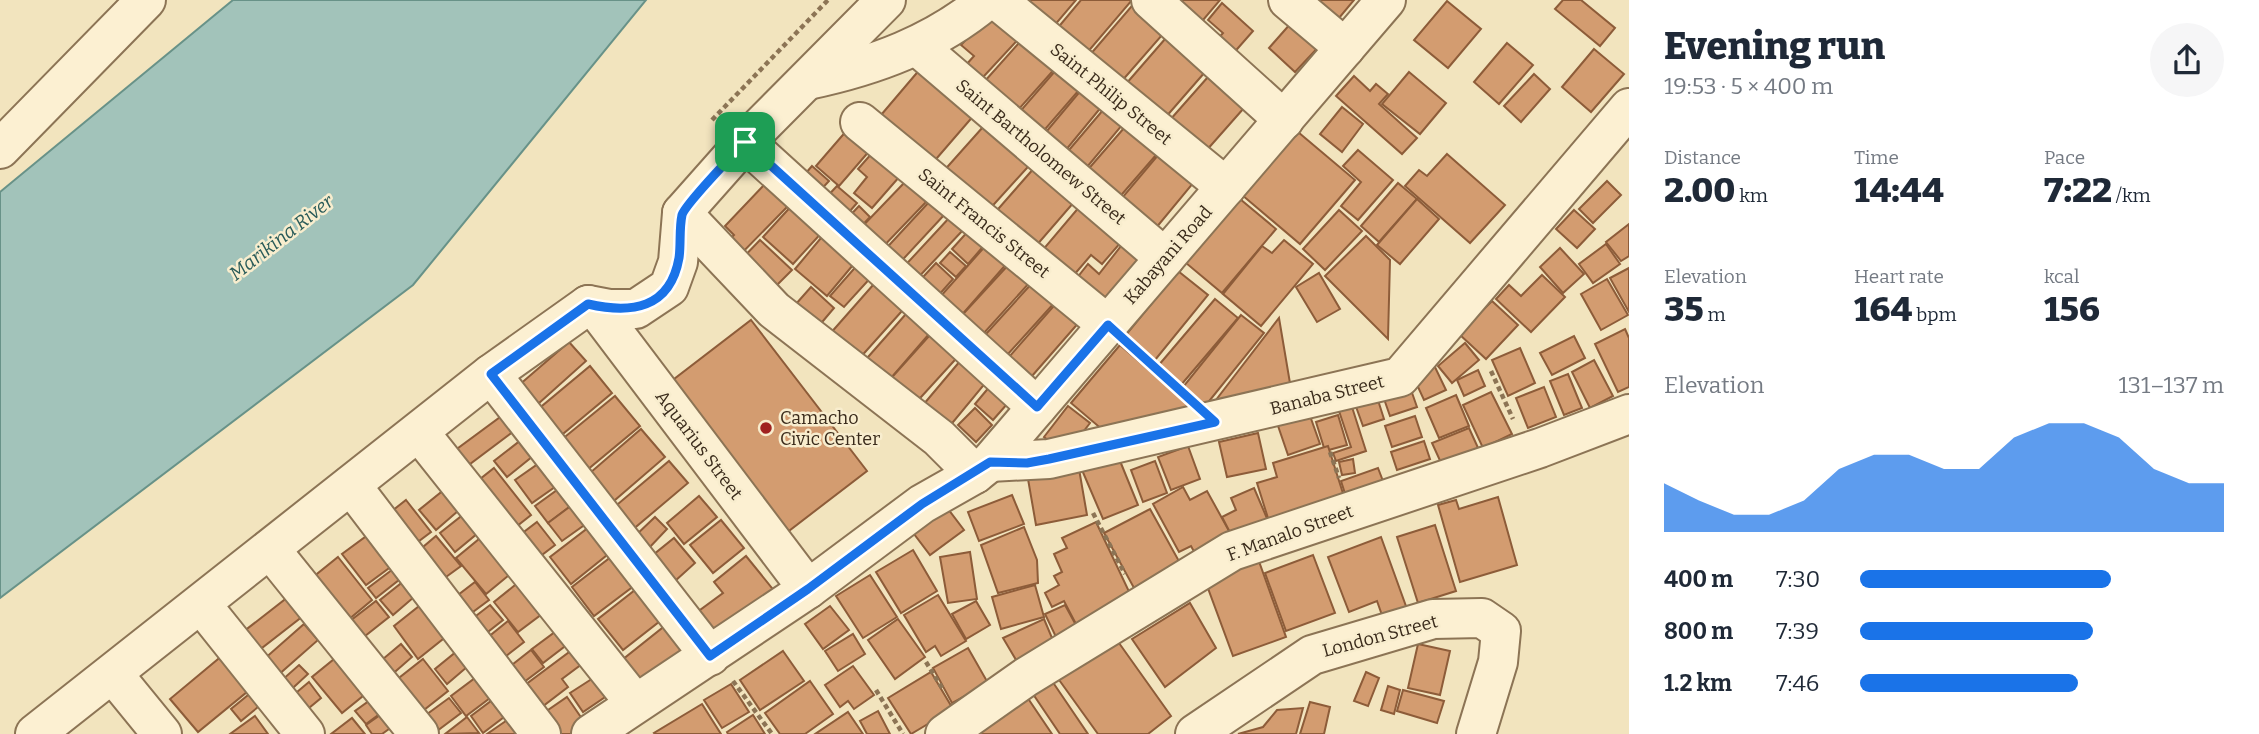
<!DOCTYPE html>
<meta charset="utf-8">
<style>
:root{--surface:#fff;--page:#f6f6f7;--text:#1f2937;--muted:#747a83;--accent:#1a73e8}
body{margin:0;font-family:Bitter,serif;background:var(--page);color:var(--text);height:100vh;display:flex;flex-direction:column;font-size:26px;white-space:nowrap}
*{box-sizing:border-box;margin:0}
p{font-size:23px;color:var(--muted)}
.icon{flex:none;width:38px;height:38px;fill:none;stroke:currentColor;stroke-width:2;stroke-linecap:round;stroke-linejoin:round}
.map{position:relative;flex:1;overflow:hidden}
.drawer{display:flex;flex-direction:column;background:var(--surface);width:630px}
.drawer>*{flex:none}
.pin{position:absolute;display:grid;place-items:center;width:60px;height:60px;color:#fff;margin:-30px;border-radius:14px;box-shadow:0 4px 10px #0006}
.round{display:grid;place-items:center;flex:none;width:74px;height:74px;border-radius:37px;background:var(--page)}
.summary{display:flex;align-items:center;justify-content:space-between;height:119px;padding:0 35px}
h1{font-size:38px;font-weight:800;line-height:52px}
.stats{display:grid;grid-template-columns:repeat(3,1fr);gap:10px;height:119px;padding:7px 35px}
.stats div{display:grid;align-content:center}
.stats b{font-size:35px;font-weight:800}
.stats small{font-size:19px;font-weight:400}
.stats p{font-size:19px}
.chart{height:196px;padding:14px 35px}
.chart p{display:flex;justify-content:space-between}
.chart svg{width:100%;height:126px;margin-top:7px;fill:var(--accent);opacity:.7}
ul{padding:0 35px;list-style:none;font-size:23px}
li{display:grid;grid-template-columns:112px 84px 1fr;align-items:center;height:52px}
li i{height:18px;border-radius:9px;background:var(--accent)}
main{display:flex;flex:1;min-height:0}
.map>svg:first-child{display:block}
.water{fill:#a2c3ba;stroke:#689288;stroke-width:2}
.building{fill:#d39c70;stroke:#8d5c39;stroke-width:2}
.lines{fill:none;stroke-linecap:round;stroke-linejoin:round}
.minor-casing{stroke:#8c7455;stroke-width:42}
.path{stroke:#8c7455;stroke-width:4.5;stroke-dasharray:5 3.5;stroke-linecap:butt}
.minor{stroke:#fcf0d2;stroke-width:38}
.route-casing{stroke:#fff;stroke-width:14}
.route{stroke:#1a73e8;stroke-width:9}
.poi-dot{fill:#a02220;stroke:#f8edce;stroke-width:2.5}
.labels{text-anchor:middle;stroke-width:5;stroke-linejoin:round;paint-order:stroke}
.street-label{font-size:18px;fill:#3a2b1b;stroke:#f8edce}
.poi-label{font-size:18px;fill:#3a2b1b;stroke:#f8edce;text-anchor:start}
.water-label{font-size:19px;font-style:italic;fill:#295b59;stroke:#f8edce}
</style>
<main>
<div class="map">
<svg width="1629" height="734" viewBox="0 0 1629 734">
<rect width="100%" height="100%" fill="#f2e4be"/>
<polygon class="water" points="233,0 646,0 413,285 0,598 0,192"/>
<g class="building">
<polygon points="1021,0 1076,0 1048,33"/>
<polygon points="1081,0 1132,0 1080,61 1051,36"/>
<polygon points="1137,0 1170,26 1114,90 1083,63"/>
<polygon points="1181,0 1220,0 1192,33 1169,14"/>
<polygon points="1292,0 1354,0 1329,30"/>
<polygon points="1563,0 1581,0 1615,28 1600,46 1555,9"/>
<polygon points="1447,1 1481,29 1448,68 1414,40"/>
<polygon points="1222,3 1253,31 1231,56 1215,42 1223,33 1208,20"/>
<polygon points="996,7 1024,33 972,89 957,75 974,56 961,45"/>
<polygon points="1299,14 1326,39 1295,72 1269,48"/>
<polygon points="1172,31 1212,64 1158,126 1119,92"/>
<polygon points="1026,35 1059,64 1009,120 976,91"/>
<polygon points="1507,43 1533,65 1499,104 1474,82"/>
<polygon points="1594,49 1624,74 1591,112 1562,87"/>
<polygon points="1062,63 1086,82 1034,142 1011,122"/>
<polygon points="921,68 975,114 924,173 870,128"/>
<polygon points="1215,69 1251,100 1198,160 1162,129"/>
<polygon points="1409,72 1446,103 1420,134 1382,104"/>
<polygon points="1534,74 1550,89 1521,122 1504,106"/>
<polygon points="1354,76 1370,91 1376,84 1388,94 1379,104 1417,138 1402,154 1336,96"/>
<polygon points="1087,83 1107,100 1056,162 1036,144"/>
<polygon points="1109,103 1128,118 1077,179 1058,163"/>
<polygon points="1342,107 1363,124 1342,152 1320,134"/>
<polygon points="991,118 1036,158 986,213 941,174"/>
<polygon points="1131,120 1163,147 1110,208 1078,181"/>
<polygon points="848,129 871,149 839,186 816,166"/>
<polygon points="1298,132 1355,180 1300,244 1242,195"/>
<polygon points="1164,148 1199,176 1146,240 1111,211"/>
<polygon points="1358,150 1393,180 1358,220 1341,206 1361,182 1343,166"/>
<polygon points="873,152 900,176 872,208 854,193 867,177 858,169"/>
<polygon points="1447,154 1505,205 1470,243 1405,186 1419,170 1427,176"/>
<polygon points="1042,159 1081,194 1029,254 992,216"/>
<polygon points="812,166 829,181 816,195 799,181"/>
<polygon points="1607,181 1621,195 1593,223 1579,209"/>
<polygon points="905,182 926,202 876,254 855,234"/>
<polygon points="1398,183 1417,199 1379,242 1361,226"/>
<polygon points="765,184 788,206 733,262 720,249 734,235 725,226"/>
<polygon points="837,186 857,203 842,220 822,202"/>
<polygon points="1086,199 1128,234 1102,264 1091,255 1067,283 1036,258"/>
<polygon points="1240,199 1276,229 1222,293 1186,263"/>
<polygon points="1417,199 1439,219 1400,264 1377,245"/>
<polygon points="930,201 945,214 894,269 880,255"/>
<polygon points="795,202 825,229 793,264 763,237"/>
<polygon points="859,206 870,217 855,233 843,223"/>
<polygon points="1339,210 1362,231 1325,270 1303,249"/>
<polygon points="1574,210 1595,229 1577,248 1556,229"/>
<polygon points="950,217 964,229 912,284 899,272"/>
<polygon points="1629,224 1629,256 1621,261 1606,242"/>
<polygon points="971,228 987,242 968,264 952,249"/>
<polygon points="826,232 858,259 827,296 795,269"/>
<polygon points="1366,236 1390,260 1388,339 1325,276"/>
<polygon points="760,240 792,270 766,296 735,266"/>
<polygon points="1284,240 1313,264 1261,326 1223,294 1262,246 1272,253"/>
<polygon points="1125,241 1144,255 1099,311 1069,288 1088,264 1099,274"/>
<polygon points="988,243 1009,261 953,325 932,306"/>
<polygon points="1606,244 1620,264 1593,283 1579,264"/>
<polygon points="1560,248 1584,274 1563,293 1540,267"/>
<polygon points="950,252 966,266 956,277 940,263"/>
<polygon points="860,262 874,274 844,307 830,296"/>
<polygon points="1011,262 1031,281 974,344 953,325"/>
<polygon points="936,263 953,279 929,306 911,290"/>
<polygon points="1629,268 1629,312 1610,278"/>
<polygon points="1178,271 1208,295 1155,360 1125,336"/>
<polygon points="1319,273 1340,309 1317,322 1296,287"/>
<polygon points="1542,275 1565,297 1531,332 1496,299 1509,285 1521,296"/>
<polygon points="881,276 910,302 858,360 829,335"/>
<polygon points="1607,279 1628,315 1601,330 1581,294"/>
<polygon points="1034,281 1056,301 998,365 976,345"/>
<polygon points="811,287 834,308 812,334 788,313"/>
<polygon points="1215,299 1238,318 1181,385 1158,366"/>
<polygon points="1059,300 1081,320 1025,384 1002,365"/>
<polygon points="1492,301 1518,325 1486,359 1459,334"/>
<polygon points="913,306 936,326 885,385 861,365"/>
<polygon points="1241,315 1264,333 1206,405 1183,387"/>
<polygon points="1279,318 1292,395 1209,409"/>
<polygon points="751,320 867,471 781,537 665,386"/>
<polygon points="938,326 964,350 911,408 885,385"/>
<polygon points="1625,329 1629,338 1629,387 1618,392 1595,344"/>
<polygon points="1574,336 1585,358 1552,375 1540,353"/>
<polygon points="569,342 586,361 529,412 511,392"/>
<polygon points="1465,343 1479,360 1452,383 1438,366"/>
<polygon points="1120,345 1201,415 1104,431 1071,403"/>
<polygon points="1520,348 1535,383 1508,396 1492,360"/>
<polygon points="966,354 992,375 944,433 918,411"/>
<polygon points="1594,360 1613,396 1590,408 1572,372"/>
<polygon points="1433,363 1446,390 1424,400 1412,374"/>
<polygon points="590,366 612,393 552,443 530,416"/>
<polygon points="1478,370 1485,386 1464,396 1457,380"/>
<polygon points="1568,374 1582,408 1564,415 1550,381"/>
<polygon points="996,379 1015,395 993,420 975,404"/>
<polygon points="1410,387 1417,407 1390,416 1383,396"/>
<polygon points="1544,387 1556,417 1528,428 1516,398"/>
<polygon points="1491,392 1512,434 1483,448 1463,405"/>
<polygon points="1456,395 1469,426 1439,438 1426,408"/>
<polygon points="615,396 640,426 581,475 555,445"/>
<polygon points="1377,397 1384,419 1363,426 1355,404"/>
<polygon points="1068,406 1090,423 1066,454 1044,437"/>
<polygon points="1352,407 1366,451 1336,461 1333,453 1351,447 1339,411"/>
<polygon points="975,408 992,425 976,442 958,425"/>
<polygon points="507,412 518,428 458,473 446,457"/>
<polygon points="1309,413 1320,444 1288,455 1277,423"/>
<polygon points="1338,415 1347,445 1325,451 1316,422"/>
<polygon points="1415,416 1422,437 1392,447 1385,426"/>
<polygon points="1469,428 1479,450 1442,465 1432,443"/>
<polygon points="641,429 665,457 608,506 583,479"/>
<polygon points="1258,433 1266,469 1227,477 1219,442"/>
<polygon points="521,440 533,456 507,477 494,461"/>
<polygon points="1424,441 1430,459 1397,470 1391,452"/>
<polygon points="1188,446 1200,479 1171,490 1158,457"/>
<polygon points="1328,446 1347,506 1272,531 1257,483 1277,477 1273,463"/>
<polygon points="1118,456 1138,505 1103,519 1082,470"/>
<polygon points="545,459 562,482 532,503 515,480"/>
<polygon points="1353,459 1355,473 1342,475 1339,462"/>
<polygon points="669,461 688,483 631,531 612,509"/>
<polygon points="1155,461 1167,493 1143,502 1131,470"/>
<polygon points="494,468 531,515 507,534 470,487"/>
<polygon points="1378,468 1386,489 1348,503 1341,481"/>
<polygon points="1079,469 1087,515 1036,525 1028,479"/>
<polygon points="450,485 466,504 436,530 419,510"/>
<polygon points="564,485 576,502 548,523 535,506"/>
<polygon points="1183,487 1190,500 1207,491 1234,540 1198,559 1191,546 1179,552 1153,504"/>
<polygon points="1254,488 1269,523 1234,540 1222,517 1236,510 1231,498"/>
<polygon points="1012,495 1024,524 979,541 968,512"/>
<polygon points="699,496 717,517 684,544 667,523"/>
<polygon points="1498,497 1517,565 1460,582 1438,505 1456,500 1459,509"/>
<polygon points="406,500 431,532 407,550 383,518"/>
<polygon points="576,502 590,521 562,541 548,523"/>
<polygon points="945,505 964,530 930,555 911,530"/>
<polygon points="1150,509 1180,563 1134,588 1104,533"/>
<polygon points="469,510 484,528 455,552 440,533"/>
<polygon points="655,517 667,529 648,549 635,536"/>
<polygon points="721,520 744,548 713,573 690,545"/>
<polygon points="597,521 617,547 571,584 550,557"/>
<polygon points="537,522 555,545 530,564 512,541"/>
<polygon points="1096,522 1133,600 1077,626 1064,601 1052,607 1045,593 1059,585 1054,576 1062,572 1054,554 1067,548 1062,538"/>
<polygon points="1435,525 1456,591 1418,603 1397,537"/>
<polygon points="1024,527 1037,560 1038,583 998,593 981,545"/>
<polygon points="376,529 400,560 366,585 342,554"/>
<polygon points="490,530 520,566 486,594 456,558"/>
<polygon points="436,536 461,566 446,577 439,569 410,558"/>
<polygon points="1381,537 1407,609 1383,618 1377,601 1349,612 1328,557"/>
<polygon points="674,538 695,563 675,581 653,555"/>
<polygon points="620,550 643,579 594,616 572,587"/>
<polygon points="913,550 937,591 901,613 876,572"/>
<polygon points="970,552 977,599 948,603 940,557"/>
<polygon points="1256,553 1286,637 1233,656 1202,572"/>
<polygon points="1313,555 1335,613 1286,631 1265,573"/>
<polygon points="746,556 776,593 718,639 696,613 723,593 714,582"/>
<polygon points="338,557 372,600 342,625 307,582"/>
<polygon points="401,563 409,572 376,598 368,588"/>
<polygon points="870,575 897,617 863,638 836,596"/>
<polygon points="409,577 421,591 393,615 380,600"/>
<polygon points="525,577 550,608 518,632 494,602"/>
<polygon points="475,582 489,600 458,623 445,605"/>
<polygon points="644,583 669,614 623,650 598,619"/>
<polygon points="1035,585 1044,617 1001,629 992,597"/>
<polygon points="297,590 312,609 258,651 243,632"/>
<polygon points="938,595 966,641 941,656 935,646 926,652 904,615"/>
<polygon points="428,599 453,631 418,659 394,626"/>
<polygon points="376,601 389,617 355,644 350,621"/>
<polygon points="976,601 990,625 966,639 952,614"/>
<polygon points="1190,603 1216,648 1165,687 1132,639"/>
<polygon points="490,605 503,620 475,642 463,626"/>
<polygon points="1065,605 1077,627 1056,637 1045,614"/>
<polygon points="830,606 849,630 823,649 805,624"/>
<polygon points="676,617 699,645 636,697 612,668"/>
<polygon points="898,619 925,657 895,679 868,640"/>
<polygon points="1044,619 1055,645 1019,665 1003,638"/>
<polygon points="508,621 524,642 492,667 476,647"/>
<polygon points="567,623 577,637 543,663 532,649"/>
<polygon points="304,624 318,640 277,676 263,660"/>
<polygon points="853,634 865,654 838,671 825,651"/>
<polygon points="1114,636 1171,716 1148,734 1098,734 1057,677"/>
<polygon points="401,644 412,657 389,677 377,664"/>
<polygon points="580,644 590,658 562,679 568,687 534,713 517,691"/>
<polygon points="1418,644 1450,651 1440,695 1408,688"/>
<polygon points="462,647 474,661 447,684 435,669"/>
<polygon points="968,648 988,683 952,703 933,668"/>
<polygon points="229,650 258,683 198,732 170,699"/>
<polygon points="531,650 544,667 512,691 499,675"/>
<polygon points="344,651 374,687 342,713 312,677"/>
<polygon points="783,651 804,681 760,710 740,680"/>
<polygon points="423,659 448,691 415,717 390,685"/>
<polygon points="299,665 308,674 282,698 273,688"/>
<polygon points="853,666 874,695 854,709 848,701 840,707 825,685"/>
<polygon points="483,672 498,692 466,716 451,696"/>
<polygon points="931,672 953,709 911,734 888,698"/>
<polygon points="1366,672 1379,678 1368,706 1354,701"/>
<polygon points="601,673 614,691 583,712 570,693"/>
<polygon points="810,681 833,714 805,734 780,734 765,713"/>
<polygon points="1052,681 1088,734 1060,734 1033,694"/>
<polygon points="309,682 321,698 298,717 285,702"/>
<polygon points="731,684 749,712 722,728 704,700"/>
<polygon points="259,686 269,698 241,721 231,709"/>
<polygon points="1388,686 1400,690 1394,714 1381,710"/>
<polygon points="1403,690 1444,701 1437,723 1397,711"/>
<polygon points="380,693 389,707 366,724 355,711"/>
<polygon points="1025,694 1052,734 966,734"/>
<polygon points="567,697 587,726 575,734 545,734 535,719"/>
<polygon points="449,698 461,713 433,734 415,723"/>
<polygon points="491,701 504,717 483,733 471,716"/>
<polygon points="1310,702 1330,707 1324,734 1300,734"/>
<polygon points="702,704 721,734 655,734 654,733"/>
<polygon points="390,708 400,721 382,734 372,734 366,725"/>
<polygon points="1303,708 1296,734 1238,734 1263,727 1277,710"/>
<polygon points="878,711 890,734 867,734 860,721"/>
<polygon points="848,712 863,734 815,734"/>
<polygon points="516,714 531,734 487,734"/>
<polygon points="753,715 765,734 728,734 727,732"/>
<polygon points="255,716 268,734 230,734"/>
<polygon points="467,717 479,733 445,734"/>
<polygon points="352,718 365,734 331,734"/>
</g>
<g class="lines">
<g class="minor-casing">
<g id="minor">
<polyline points="997,0 1226,187"/>
<polyline points="1151,0 1284,120"/>
<polyline points="1288,0 1345,48"/>
<polyline points="917,46 1165,258"/>
<path d="M808,80C874,66 935,44 987,0"/>
<polyline points="860,122 1108,325"/>
<polyline points="745,142 1037,407"/>
<polyline points="0,149 146,0"/>
<polyline points="682,213 774,310 939,438 975,474"/>
<polyline points="588,305 600,314 808,589"/>
<polyline points="491,374 710,656"/>
<polyline points="419,432 635,703"/>
<polyline points="990,462 1049,459 1400,377 1629,108"/>
<polyline points="351,485 541,734"/>
<polyline points="270,549 419,734"/>
<polyline points="201,604 305,734"/>
<polyline points="113,674 162,734"/>
<polyline points="35,734 491,374 588,305 609,309 636,309 669,287 678,262 682,213 745,142 886,0"/>
<polyline points="591,734 808,589 922,504 975,474 990,462 1386,0"/>
<polyline points="945,734 1026,677 1232,551 1540,448 1629,414"/>
<polyline points="1195,734 1312,655 1433,619 1482,618 1501,631 1498,662 1476,734"/>
</g>
</g>
<g class="path">
<polyline points="712,120 828,0"/>
<polyline points="1133,348 1181,391"/>
<polyline points="1491,371 1513,419"/>
<polyline points="1330,452 1339,478"/>
<polyline points="1093,513 1125,574"/>
<polyline points="926,662 944,691"/>
<polyline points="733,681 772,734"/>
<polyline points="876,690 903,734"/>
</g>
<use href="#minor" class="minor"/>
</g>
<g class="lines">
<g class="route-casing">
<path id="route" d="M745,142L1037,407L1108,325L1215,422L1049,459L1027,463L990,462L922,504L808,589L710,656L491,374L588,304C631,314 670,309 679,258C681,245 679,229 682,215C685,204 734,154 745,142Z"/>
</g>
<use href="#route" class="route"/>
</g>
<circle class="poi-dot" cx="766" cy="428" r="7"/>
<g class="labels">
<g class="street-label">
<text transform="translate(1111 94) rotate(39)" y="6">Saint Philip Street</text>
<text transform="translate(1041 152) rotate(40)" y="6">Saint Bartholomew Street</text>
<text transform="translate(984 223) rotate(39)" y="6">Saint Francis Street</text>
<text transform="translate(1168 255) rotate(-49)" y="6">Kabayani Road</text>
<text transform="translate(1327 395) rotate(-14)" y="6">Banaba Street</text>
<text transform="translate(699 445) rotate(53)" y="6">Aquarius Street</text>
<text transform="translate(1290 533) rotate(-20)" y="6">F. Manalo Street</text>
<text transform="translate(1380 636) rotate(-15)" y="6">London Street</text>
</g>
<g class="poi-label">
<text x="780" y="424">Camacho<tspan x="780" dy="21">Civic Center</tspan></text>
</g>
<g class="water-label">
<text transform="translate(281 237) rotate(-38)" y="7">Marikina River</text>
</g>
</g>
</svg>
<div class="pin" style="left:745px;top:142px;background:#1e9e55"><svg class="icon" aria-label="arrive" viewBox="0 0 24 24"><path d="M6 21V4h12l-3 4 3 4H6"/></svg></div>
</div>
<section class="drawer">
<div class="summary"><div><h1>Evening run</h1><p>19:53 · 5 × 400 m</p></div><a class="round"><svg class="icon" aria-label="share" viewBox="0 0 24 24"><path d="M12 15V3M7 8l5-5 5 5M5 13v7h14v-7"/></svg></a></div>
<div class="stats">
<div><p>Distance</p><b>2.00<small> km</small></b></div>
<div><p>Time</p><b>14:44</b></div>
<div><p>Pace</p><b>7:22<small> /km</small></b></div>
</div>
<div class="stats">
<div><p>Elevation</p><b>35<small> m</small></b></div>
<div><p>Heart rate</p><b>164<small> bpm</small></b></div>
<div><p>kcal</p><b>156</b></div>
</div>
<div class="chart"><p><span>Elevation</span>131–137 m</p>
<svg viewBox="0 0 160 44" preserveAspectRatio="none"><path d="M0 44V27L10 33L20 38L30 38L40 33L50 22L60 17L70 17L80 22L90 22L100 11L110 6L120 6L130 11L140 22L150 27L160 27V44z"/></svg>
</div>
<ul>
<li><b>400 m</b>7:30<i style="width:69%"></i></li>
<li><b>800 m</b>7:39<i style="width:64%"></i></li>
<li><b>1.2 km</b>7:46<i style="width:60%"></i></li>
</ul>
</section>
</main>
